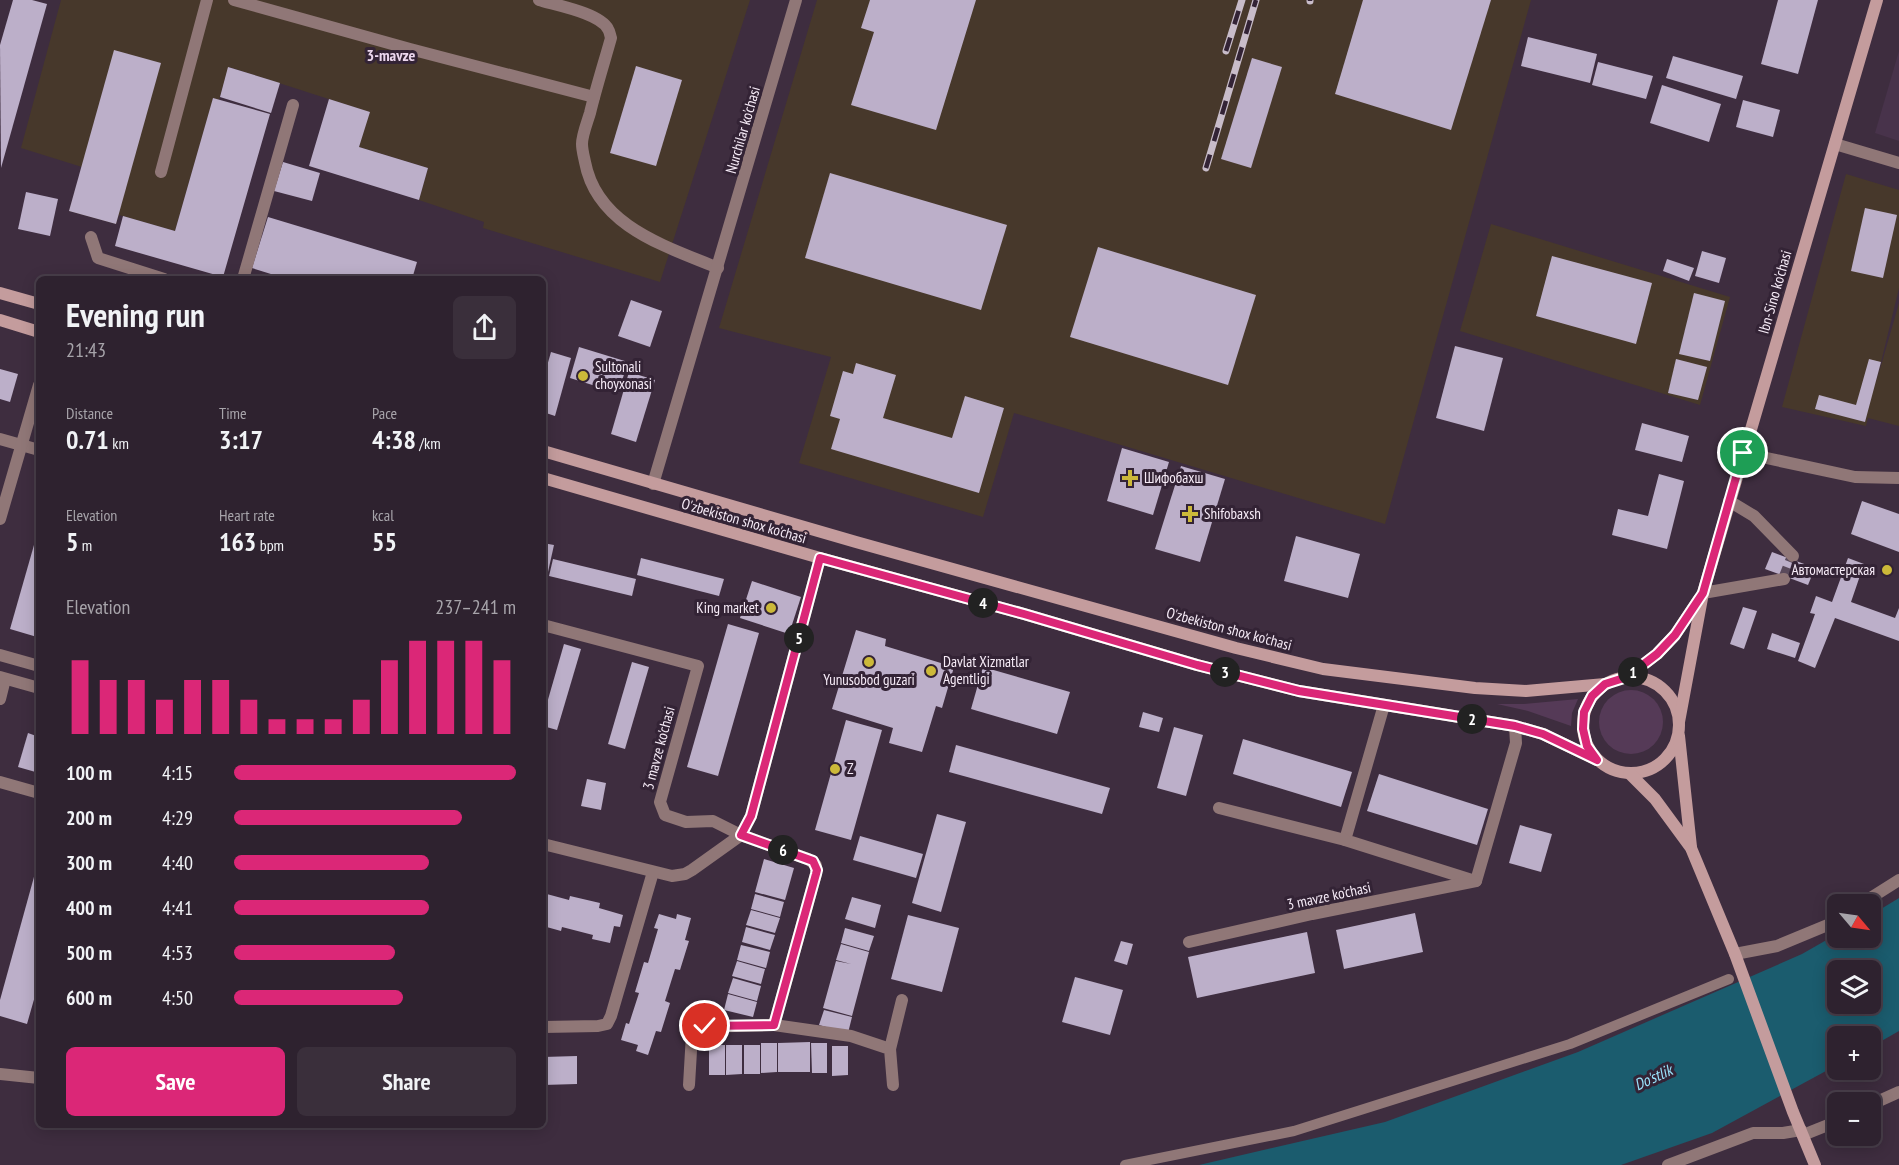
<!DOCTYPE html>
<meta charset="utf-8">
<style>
:root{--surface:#2e222f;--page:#3a2f3b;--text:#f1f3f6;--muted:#a7a4aa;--line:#493f4b;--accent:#db2777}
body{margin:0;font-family:"PT Sans Narrow",sans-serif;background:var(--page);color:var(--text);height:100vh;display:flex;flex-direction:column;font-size:22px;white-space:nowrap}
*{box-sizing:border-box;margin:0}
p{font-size:20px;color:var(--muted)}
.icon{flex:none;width:33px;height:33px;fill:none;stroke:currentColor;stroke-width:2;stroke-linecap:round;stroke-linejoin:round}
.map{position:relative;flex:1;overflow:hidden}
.panel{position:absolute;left:36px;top:276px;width:510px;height:852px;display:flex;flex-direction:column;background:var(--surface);border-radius:9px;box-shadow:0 3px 15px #0003,0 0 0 2px var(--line)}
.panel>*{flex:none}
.needle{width:39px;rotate:119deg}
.tools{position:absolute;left:1827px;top:894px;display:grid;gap:12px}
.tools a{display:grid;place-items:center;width:54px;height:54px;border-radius:9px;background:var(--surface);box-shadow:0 3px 15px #0003,0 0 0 2px var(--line);font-size:30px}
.pin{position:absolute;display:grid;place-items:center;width:51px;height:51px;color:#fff;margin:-26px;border:3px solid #fff;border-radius:50%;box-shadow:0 2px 6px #0007}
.km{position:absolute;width:30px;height:30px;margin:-15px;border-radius:50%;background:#222;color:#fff;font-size:16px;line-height:30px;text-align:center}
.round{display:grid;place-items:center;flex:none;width:63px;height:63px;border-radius:9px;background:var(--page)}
.summary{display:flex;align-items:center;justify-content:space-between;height:102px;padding:0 30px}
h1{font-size:33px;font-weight:600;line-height:45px}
.figures{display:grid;grid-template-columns:repeat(3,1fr);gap:9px;height:102px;padding:6px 30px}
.figures div{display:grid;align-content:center}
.figures b{font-size:26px;font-weight:600}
.figures small{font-size:16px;font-weight:400}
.figures p{font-size:16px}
.chart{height:168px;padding:12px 30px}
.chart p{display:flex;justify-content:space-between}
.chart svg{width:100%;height:108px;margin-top:6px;stroke:var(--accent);stroke-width:6}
.action{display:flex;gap:12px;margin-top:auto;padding:12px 30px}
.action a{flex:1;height:69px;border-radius:9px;background:var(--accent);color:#fff;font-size:24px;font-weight:600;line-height:69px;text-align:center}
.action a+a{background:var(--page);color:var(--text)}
ul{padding:0 30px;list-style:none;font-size:20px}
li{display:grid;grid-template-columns:96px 72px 1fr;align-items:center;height:45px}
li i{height:15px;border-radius:8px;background:var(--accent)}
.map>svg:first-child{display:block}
.industrial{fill:#47382b}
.built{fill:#48334b}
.green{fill:#553a57}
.water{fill:#1b5c6e;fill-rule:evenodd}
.building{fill:#bcafc9}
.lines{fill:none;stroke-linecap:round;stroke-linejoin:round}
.minor-tunnel{stroke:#5a4a5b;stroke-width:12;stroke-dasharray:12 6;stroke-linecap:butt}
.pedestrian{stroke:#907777;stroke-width:10}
.minor{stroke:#907777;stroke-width:12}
.secondary{stroke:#c49c9d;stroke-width:12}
.rail-casing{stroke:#c8bcc9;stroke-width:7}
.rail{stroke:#332335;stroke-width:4.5;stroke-dasharray:14;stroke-linecap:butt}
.route-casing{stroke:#fff;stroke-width:12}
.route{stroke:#db2777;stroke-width:8}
.poi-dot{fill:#ccb939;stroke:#332335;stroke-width:2}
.labels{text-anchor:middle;stroke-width:6;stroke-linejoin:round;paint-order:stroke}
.street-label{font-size:15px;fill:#f7ecf8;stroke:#332335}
.poi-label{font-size:15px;fill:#f7ecf8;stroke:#332335;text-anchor:start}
.neighbourhood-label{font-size:16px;font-weight:bold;fill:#ecd7ee;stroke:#332335}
.water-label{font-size:16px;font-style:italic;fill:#9ae3fc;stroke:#332335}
</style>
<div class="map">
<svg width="1899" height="1165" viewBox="0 0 1899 1165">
<rect width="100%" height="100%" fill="#3e2d3f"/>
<g class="industrial">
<polygon points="61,0 750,0 660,282 483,228 484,222 419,200 428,168 359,147 369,112 229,67 219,100 213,99 175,231 119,215 116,224 69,211 82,167 21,148"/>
<polygon points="817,0 1531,0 1385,524 1014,413 983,517 799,463 831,357 719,328"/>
<polygon points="1846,174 1899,190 1899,288 1876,383 1899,303 1899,426 1868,418 1866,426 1782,407"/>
<polygon points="1491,224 1730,297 1700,405 1460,331"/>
</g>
<polygon class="built" points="1899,51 1899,141 1875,133"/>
<g class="green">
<circle cx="1631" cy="722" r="32"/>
<polygon points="1578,699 1572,713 1571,726 1528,711 1497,704 1524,704"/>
</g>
<path class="water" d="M1899,898V1031L1871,1047L1870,1036H1838L1837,1065L1712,1133L1621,1165H1199L1385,1122L1578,1052L1802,954L1837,934L1838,938H1870L1871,915ZM1838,970H1870V1004H1838Z"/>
<g class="building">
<polygon points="13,0 32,0 47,4 1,168 0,45"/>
<polygon points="870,0 976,0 936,130 851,105 874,32 861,28"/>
<polygon points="1363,0 1491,0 1451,130 1335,94"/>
<polygon points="1778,0 1818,0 1798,74 1761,64"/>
<polygon points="1528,37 1597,54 1590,83 1521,66"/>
<polygon points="114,50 161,63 116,224 69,211"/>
<polygon points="1673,56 1743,76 1736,99 1666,78"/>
<polygon points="1252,58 1282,67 1251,168 1221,159"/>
<polygon points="1598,62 1653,76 1646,99 1592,85"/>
<polygon points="636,66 682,80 656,166 610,153"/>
<polygon points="228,67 280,83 271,113 220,97"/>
<polygon points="1662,85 1721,104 1709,142 1650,123"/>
<polygon points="213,98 270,114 223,277 115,246 123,216 175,231"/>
<polygon points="329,99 370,112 359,147 428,168 419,200 309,166"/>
<polygon points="1743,100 1780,110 1773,137 1736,127"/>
<polygon points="283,162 320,173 312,201 274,191"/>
<polygon points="830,173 1007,225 981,310 805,258"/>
<polygon points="26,192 58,199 50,236 18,229"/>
<polygon points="1865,208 1897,215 1883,278 1851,271"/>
<polygon points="268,217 417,262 412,279 287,279 252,268"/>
<polygon points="1098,247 1256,295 1228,385 1070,337"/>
<polygon points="1702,251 1726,258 1719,283 1695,276"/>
<polygon points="1552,256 1652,283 1636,344 1536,316"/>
<polygon points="1667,259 1694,268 1689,281 1663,271"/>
<polygon points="1694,293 1725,301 1710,361 1679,354"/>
<polygon points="631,300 662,311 650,347 618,336"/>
<polygon points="1455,346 1503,358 1484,431 1436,418"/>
<polygon points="579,347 628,362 618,393 570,378"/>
<polygon points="551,352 571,358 555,416 543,412 543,380"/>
<polygon points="1676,359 1707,367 1698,400 1668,393"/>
<polygon points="1869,359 1881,362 1865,422 1815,409 1819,395 1856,405"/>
<polygon points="856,363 896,375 883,418 952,438 965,396 1004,408 979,493 831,449 840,419 830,416 843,371 853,374"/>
<polygon points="0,369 18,374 10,402 0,399"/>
<polygon points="629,372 655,380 636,442 611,434"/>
<polygon points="1642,423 1689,436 1682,462 1635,450"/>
<polygon points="1122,448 1169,462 1153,515 1107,501"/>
<polygon points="1181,466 1225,479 1200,562 1155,549"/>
<polygon points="1659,474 1684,481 1667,549 1612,535 1618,509 1648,516"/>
<polygon points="1862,501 1899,514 1899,552 1851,534"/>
<polygon points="38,531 39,629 37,637 10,629"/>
<polygon points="1296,536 1360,554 1348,598 1284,581"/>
<polygon points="543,543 554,545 548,572 543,571"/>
<polygon points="1772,552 1815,568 1808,585 1765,569"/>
<polygon points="641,558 724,579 719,596 637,575"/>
<polygon points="1848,558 1864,564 1851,602 1895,618 1899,608 1899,641 1835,618 1815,668 1798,661 1815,614 1810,613 1816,596 1832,602"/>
<polygon points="553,559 636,579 632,596 549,576"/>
<polygon points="752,581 801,597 789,634 740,618"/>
<polygon points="1743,607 1757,611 1744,649 1730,644"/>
<polygon points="728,624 759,633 718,776 687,767"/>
<polygon points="856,630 886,639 885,646 954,667 942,708 936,706 922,752 889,743 893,728 832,709"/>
<polygon points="1772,633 1800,643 1795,658 1767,649"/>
<polygon points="564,644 581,649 557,730 543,726 543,717"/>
<polygon points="632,662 649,667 625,749 608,744"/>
<polygon points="983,667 1070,692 1057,734 971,709"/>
<polygon points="1143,712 1163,718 1159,732 1139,727"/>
<polygon points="846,720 882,730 851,840 815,830"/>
<polygon points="1174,727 1203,735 1186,796 1157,788"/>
<polygon points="28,733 39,737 39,773 18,767"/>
<polygon points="1243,739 1352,772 1341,807 1233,774"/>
<polygon points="956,745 1110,788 1102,814 949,772"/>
<polygon points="1379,774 1488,809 1477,845 1367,811"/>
<polygon points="587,779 606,783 601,810 581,806"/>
<polygon points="937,814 966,822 941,912 912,903"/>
<polygon points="1520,825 1552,834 1541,872 1509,863"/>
<polygon points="860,836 923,854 916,878 853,860"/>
<polygon points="764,859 794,868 785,900 755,892"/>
<polygon points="37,866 39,867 39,982 27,1024 0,1016 0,1000"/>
<polygon points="543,893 569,900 570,896 600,903 599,908 623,915 620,927 614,926 610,943 592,939 593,935 562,927 561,931 543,926"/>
<polygon points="755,894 784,902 780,917 751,909"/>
<polygon points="852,897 881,905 875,928 845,919"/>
<polygon points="751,910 780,918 775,933 746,925"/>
<polygon points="1415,913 1423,952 1344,969 1336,930"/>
<polygon points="659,914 676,919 677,914 691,918 685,940 689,941 680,970 675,969 665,1001 670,1003 661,1032 656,1031 648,1055 636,1051 638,1045 621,1040 626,1023 629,1024 639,993 635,992 644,962 648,963 658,929 654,928"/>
<polygon points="908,915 959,928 942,992 891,979"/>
<polygon points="746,927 775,935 770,950 742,942"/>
<polygon points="845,928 874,936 869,951 841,943"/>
<polygon points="1307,932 1315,973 1197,998 1188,957"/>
<polygon points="1121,941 1133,944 1127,965 1114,961"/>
<polygon points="841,944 869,952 852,1016 823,1008 836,961 851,964 836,960"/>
<polygon points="741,945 770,952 766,968 737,960"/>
<polygon points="737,961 765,969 761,984 732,976"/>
<polygon points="1075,977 1123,990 1110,1035 1062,1022"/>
<polygon points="733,978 761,986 757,1001 728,993"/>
<polygon points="728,994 757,1002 753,1017 724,1010"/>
<polygon points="824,1010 852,1017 848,1033 819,1025"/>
<polygon points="810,1042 810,1072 778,1072 778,1043"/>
<polygon points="761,1043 777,1043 777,1072 761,1073"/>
<polygon points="811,1043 827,1043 827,1073 812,1073"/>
<rect x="709" y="1045" width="16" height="30"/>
<polygon points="726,1045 742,1045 742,1074 726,1075"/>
<rect x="744" y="1045" width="16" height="29"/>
<polygon points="832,1046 848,1046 848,1075 832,1076"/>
<polygon points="577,1056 577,1084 543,1085 543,1057"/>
</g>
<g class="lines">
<polyline class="minor-tunnel" points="1784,579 1793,556"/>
<polyline class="pedestrian" points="1125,1165 1294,1131 1570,1044 1729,979"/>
<g class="minor">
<polyline points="234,0 410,49 594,97"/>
<path d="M539,0C555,5 600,13 608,29C610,32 610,35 611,38C604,63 596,88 590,113C587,123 582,135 582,144C582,150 584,157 585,162C597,226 665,246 718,268"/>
<polyline points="1835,144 1899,163"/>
<polyline points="161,172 207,0"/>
<polyline points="91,237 98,258 164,279"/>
<polyline points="243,279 293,105"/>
<polyline points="0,439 39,450"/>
<polyline points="1743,453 1855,477 1899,478"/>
<polyline points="653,484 796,0"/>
<polyline points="1729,501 1754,516 1793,556"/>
<polyline points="0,519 39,385"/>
<polyline points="1703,593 1784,579"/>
<polyline points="543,625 698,666 660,802 665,815 686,822 713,821 741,835 808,859 816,865 816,874 774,1025 697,1027 692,1034 689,1085"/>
<polyline points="0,655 39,666"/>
<polyline points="0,677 39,688"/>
<polyline points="0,699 5,679"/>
<polyline points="1384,705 1345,840 1475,881"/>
<polyline points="0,782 39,793"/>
<polyline points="1219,808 1345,840"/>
<polyline points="543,844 672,876 685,874 692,870 741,835 751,816 820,558"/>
<polyline points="1476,881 1516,743 1515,726"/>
<polyline points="1861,904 1899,880"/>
<polyline points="1189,942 1312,914 1476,881"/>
<polyline points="1735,954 1777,946 1830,924 1838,920"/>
<polyline points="774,1025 851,1036 890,1049 893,1085"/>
<polyline points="543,1027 598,1026 607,1024 611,1016 653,872"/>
<polyline points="890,1049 902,1000"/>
<polyline points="0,1074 39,1078"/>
<polyline points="1870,1105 1899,1092"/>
<polyline points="1803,1135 1838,1121"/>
<polyline points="1668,1165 1753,1133 1783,1133 1801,1130"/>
</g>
<g class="secondary">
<polyline points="0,293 39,304"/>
<polyline points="0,320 39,332"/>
<polyline points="543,451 856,542 1236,648 1323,669 1475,688 1526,691 1605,684"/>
<polyline points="543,478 820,558 1024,614 1197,665 1299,691 1515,726 1543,734 1597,760"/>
<polyline points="1627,677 1657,654 1675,635 1699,599"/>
<circle cx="1631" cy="725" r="48"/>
<polyline points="1679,722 1703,593 1877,0"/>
<polyline points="1679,736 1691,847"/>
<polyline points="1629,773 1655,799 1691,848 1735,954 1793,1112 1815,1165"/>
</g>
<g class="rail-casing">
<g id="rail">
<polyline points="1310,1 1310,0"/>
<polyline points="1226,51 1242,0"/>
<polyline points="1206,168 1256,0"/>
</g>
</g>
<use href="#rail" class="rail"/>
</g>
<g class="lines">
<g class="route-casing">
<polyline id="route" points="705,1026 774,1025 816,874 817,870 813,861 741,835 751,816 820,558 1024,614 1197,665 1299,691 1515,726 1543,734 1597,760 1587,746 1583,729 1584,712 1592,696 1605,684 1627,677 1657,654 1675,635 1703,593 1743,453"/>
</g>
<use href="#route" class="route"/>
</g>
<g class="poi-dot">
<circle cx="583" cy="376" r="6"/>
<path d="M1127 469h6v6h6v6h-6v6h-6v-6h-6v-6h6z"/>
<path d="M1187 505h6v6h6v6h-6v6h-6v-6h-6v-6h6z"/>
<circle cx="1887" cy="570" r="6"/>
<circle cx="771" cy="608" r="6"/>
<circle cx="869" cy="662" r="6"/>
<circle cx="931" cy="671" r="6"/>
<circle cx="835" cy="769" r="6"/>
</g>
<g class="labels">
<g class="street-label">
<text transform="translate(743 130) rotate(-74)" y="5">Nurchilar ko'chasi</text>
<text transform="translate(1775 292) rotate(-74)" y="5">Ibn-Sino ko'chasi</text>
<text transform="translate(744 521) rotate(16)" y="5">O'zbekiston shox ko'chasi</text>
<text transform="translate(1229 629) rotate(15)" y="5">O'zbekiston shox ko'chasi</text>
<text transform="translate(659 748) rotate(-75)" y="5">3 mavze ko'chasi</text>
<text transform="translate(1329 896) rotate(-12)" y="5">3 mavze ko'chasi</text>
</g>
<g class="poi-label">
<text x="595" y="372">Sultonali<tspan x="595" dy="17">choyxonasi</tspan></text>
<text x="1144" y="483">Шифобахш</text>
<text x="1204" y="519">Shifobaxsh</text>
<text x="1875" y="575" text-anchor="end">Автомастерская</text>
<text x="759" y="613" text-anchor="end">King market</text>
<text x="943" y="667">Davlat Xizmatlar<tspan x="943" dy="17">Agentligi</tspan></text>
<text x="869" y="685" text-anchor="middle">Yunusobod guzari</text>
<text x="847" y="774">Z</text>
</g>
<g class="neighbourhood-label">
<text x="391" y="61">3-mavze</text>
</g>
<g class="water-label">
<text transform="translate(1653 1077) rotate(-25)" y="6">Do'stlik</text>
</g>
</g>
</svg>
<div class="tools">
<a><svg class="needle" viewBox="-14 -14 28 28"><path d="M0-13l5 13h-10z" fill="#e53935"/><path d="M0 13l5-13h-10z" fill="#a7a4aa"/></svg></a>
<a><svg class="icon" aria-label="layers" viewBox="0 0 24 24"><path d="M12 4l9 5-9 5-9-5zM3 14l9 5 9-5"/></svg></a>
<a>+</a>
<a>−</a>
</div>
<div class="pin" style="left:1743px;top:453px;background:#1e9e55"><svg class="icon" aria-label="arrive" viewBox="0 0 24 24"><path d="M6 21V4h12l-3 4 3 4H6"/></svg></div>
<div class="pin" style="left:705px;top:1026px;background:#d93025"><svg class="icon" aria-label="check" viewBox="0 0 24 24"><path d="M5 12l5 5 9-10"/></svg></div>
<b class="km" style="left:1633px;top:672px">1</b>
<b class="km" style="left:1472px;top:719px">2</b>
<b class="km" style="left:1225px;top:672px">3</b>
<b class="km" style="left:983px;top:603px">4</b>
<b class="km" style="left:799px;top:638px">5</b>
<b class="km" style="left:783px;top:850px">6</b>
<section class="panel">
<div class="summary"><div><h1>Evening run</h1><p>21:43</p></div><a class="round"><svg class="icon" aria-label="share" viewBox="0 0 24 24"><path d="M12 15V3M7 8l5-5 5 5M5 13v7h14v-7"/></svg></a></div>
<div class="figures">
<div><p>Distance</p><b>0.71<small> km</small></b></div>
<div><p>Time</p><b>3:17</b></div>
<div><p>Pace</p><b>4:38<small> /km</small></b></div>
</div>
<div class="figures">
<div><p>Elevation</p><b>5<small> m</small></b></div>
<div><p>Heart rate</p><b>163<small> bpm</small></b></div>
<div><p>kcal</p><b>55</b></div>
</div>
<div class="chart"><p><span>Elevation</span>237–241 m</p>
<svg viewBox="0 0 160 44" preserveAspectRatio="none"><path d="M5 44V14M15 44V22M25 44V22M35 44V30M45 44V22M55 44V22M65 44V30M75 44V38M85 44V38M95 44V38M105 44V30M115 44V14M125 44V6M135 44V6M145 44V6M155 44V14"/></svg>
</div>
<ul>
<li><b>100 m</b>4:15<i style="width:100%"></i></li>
<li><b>200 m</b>4:29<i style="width:81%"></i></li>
<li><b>300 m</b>4:40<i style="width:69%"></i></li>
<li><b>400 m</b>4:41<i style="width:69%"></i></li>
<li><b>500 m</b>4:53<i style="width:57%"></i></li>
<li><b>600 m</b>4:50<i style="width:60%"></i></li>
</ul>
<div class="action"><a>Save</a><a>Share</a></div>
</section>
</div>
